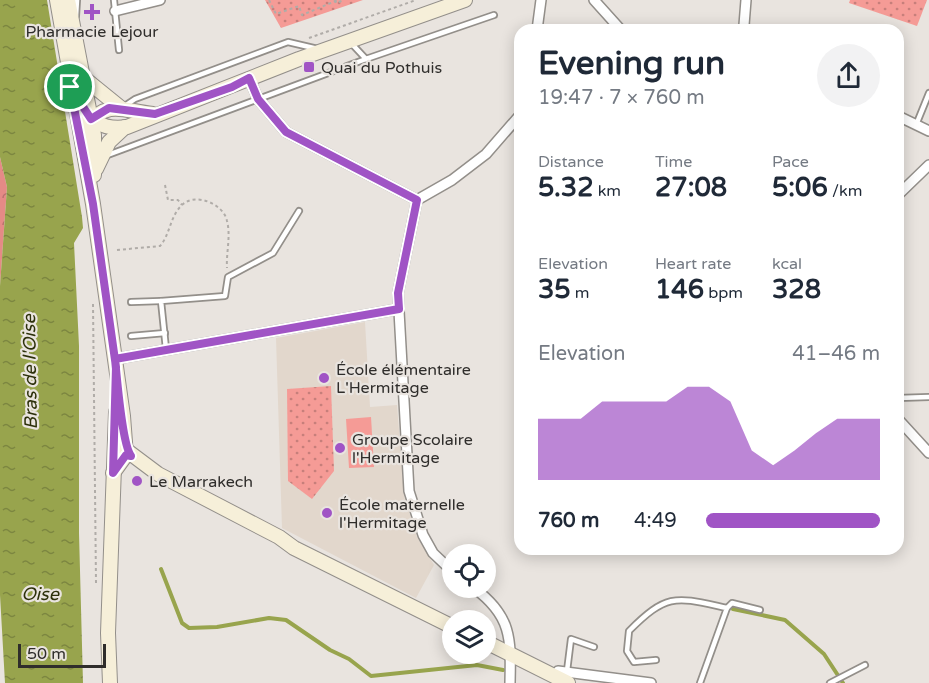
<!DOCTYPE html>
<meta charset="utf-8">
<style>
:root{--surface:#fff;--page:#f2f2f3;--text:#1f2937;--muted:#747a83;--accent:#a054c5}
body{margin:0;font-family:"Varela Round",sans-serif;background:var(--page);color:var(--text);height:100vh;display:flex;flex-direction:column;font-size:22px;white-space:nowrap}
*{box-sizing:border-box;margin:0}
p{font-size:20px;color:var(--muted)}
.icon{flex:none;width:33px;height:33px;fill:none;stroke:currentColor;stroke-width:2;stroke-linecap:round;stroke-linejoin:round}
.map{position:relative;flex:1;overflow:hidden}
.side{position:absolute;left:514px;top:24px;width:390px;height:531px;display:flex;flex-direction:column;background:var(--surface);border-radius:18px;box-shadow:0 3px 15px #0003}
.side>*{flex:none}
.buttons{position:absolute;left:442px;top:544px;display:grid;gap:12px}
.buttons a{display:grid;place-items:center;width:54px;height:54px;border-radius:50%;background:var(--surface);box-shadow:0 3px 15px #0003;font-size:30px}
.scale{position:absolute;left:18px;bottom:15px;width:88px;box-sizing:border-box;padding-left:6px;border:3px solid #2f2d2b;border-top:0;font-size:16px;line-height:21px;white-space:nowrap;color:#2f2d2b;-webkit-text-stroke:4px #e9e4df;paint-order:stroke}
.pin{position:absolute;display:grid;place-items:center;width:51px;height:51px;color:#fff;margin:-26px;border:3px solid #fff;border-radius:50%;box-shadow:0 2px 6px #0007}
.round{display:grid;place-items:center;flex:none;width:63px;height:63px;border-radius:32px;background:var(--page)}
.head{display:flex;align-items:center;justify-content:space-between;height:102px;padding:0 24px}
h1{font-size:33px;font-weight:700;line-height:45px}
.stats{display:grid;grid-template-columns:repeat(3,1fr);gap:9px;height:102px;padding:6px 24px}
.stats div{display:grid;align-content:center}
.stats b{font-size:26px;font-weight:700}
.stats small{font-size:16px;font-weight:400}
.stats p{font-size:16px}
.chart{height:168px;padding:12px 24px}
.chart p{display:flex;justify-content:space-between}
.chart svg{width:100%;height:108px;margin-top:6px;fill:var(--accent);opacity:.7}
ul{padding:0 24px;list-style:none;font-size:20px}
li{display:grid;grid-template-columns:96px 72px 1fr;align-items:center;height:45px}
li i{height:15px;border-radius:8px;background:var(--accent)}
.map>svg:first-child{display:block}
.built{fill:#e2d7cc}
.forest{fill:url(#forest-crowns)}
.park{fill:url(#park-dots)}
.pitch{fill:#f59b96}
.water{fill:url(#water-ripples)}
.lines{fill:none;stroke-linecap:round;stroke-linejoin:round}
.stream{stroke:#98a44d;stroke-width:4}
.service-casing{stroke:#938f8a;stroke-width:8}
.minor-casing{stroke:#938f8a;stroke-width:12}
.secondary-casing{stroke:#938f8a;stroke-width:16}
.path{stroke:#b0aca8;stroke-width:2;stroke-dasharray:3 3;stroke-linecap:butt}
.service{stroke:#fff;stroke-width:4.5}
.minor{stroke:#fff;stroke-width:9}
.secondary{stroke:#f6efd9;stroke-width:14}
.route-casing{stroke:#fff;stroke-width:12}
.route{stroke:#a054c5;stroke-width:8}
.poi-dot{fill:#a054c5;stroke:#e9e4df;stroke-width:2}
.labels{text-anchor:middle;stroke-width:4.5;stroke-linejoin:round;paint-order:stroke}
.poi-label{font-size:16px;fill:#2f2d2b;stroke:#e9e4df;text-anchor:start}
.water-label{font-size:18px;font-style:italic;fill:#2d310b;stroke:#e9e4df}
</style>
<div class="map">
<svg width="929" height="683" viewBox="0 0 929 683">
<defs>
<pattern id="forest-crowns" width="20" height="18" patternUnits="userSpaceOnUse" patternTransform="scale(1.5)"><rect width="20" height="18" fill="#e58a86"/><path d="M2 6a3 3 0 1 1 6 0M12 15a3 3 0 1 1 6 0" fill="none" stroke="#ba716e"/></pattern>
<pattern id="park-dots" width="8" height="8" patternUnits="userSpaceOnUse" patternTransform="scale(1.5)"><rect width="8" height="8" fill="#f59b96"/><path d="M2 2h.1M6 6h.1" fill="none" stroke="#c77f7b" stroke-width="1.8" stroke-linecap="round"/></pattern>
<pattern id="water-ripples" width="26" height="14" patternUnits="userSpaceOnUse" patternTransform="scale(1.5)"><rect width="26" height="14" fill="#98a44d"/><path d="M2 4q2-2 4 0t4 0M15 11q2-2 4 0t4 0" fill="none" stroke="#7c8640"/></pattern>
</defs>
<rect width="100%" height="100%" fill="#e9e4df"/>
<polygon class="built" points="365,322 370,407 397,405 404,496 417,537 434,565 416,598 282,528 276,338"/>
<polygon class="forest" points="0,157 7,187 0,286"/>
<g class="park">
<polygon points="265,0 363,0 281,28"/>
<polygon points="850,0 927,0 917,26 849,3"/>
<polygon points="331,386 334,471 312,499 288,481 287,389"/>
</g>
<polygon class="pitch" points="371,417 374,467 349,468 346,419"/>
<polygon class="water" points="0,0 47,0 82,217 83,228 74,243 79,346 79,533 83,683 5,683 0,595 0,286 7,187 0,157"/>
<g class="lines">
<g class="stream">
<polyline points="161,569 182,623 189,628 217,627 269,618 286,620 330,650 349,659 371,676 477,665 503,670"/>
<polyline points="733,609 785,620 824,654 843,683"/>
</g>
<g class="service-casing">
<g id="service">
<polyline points="114,0 119,50"/>
<polyline points="76,16 77,0"/>
<polyline points="351,43 366,59"/>
<polyline points="126,105 135,99 288,42 318,49"/>
<polyline points="916,125 929,93"/>
<polyline points="105,156 366,59 494,15"/>
<polyline points="131,302 161,301"/>
<polyline points="131,336 165,333"/>
<polyline points="166,349 161,301 225,296 228,277 273,253 299,211"/>
<polyline points="898,398 929,397"/>
<polyline points="727,608 732,603 760,610"/>
<path d="M656,660L634,662L627,651L629,631C668,592 676,597 727,608L700,683"/>
<polyline points="567,671 571,639 594,647"/>
<polyline points="830,683 865,665"/>
</g>
</g>
<g class="minor-casing">
<g id="minor">
<polyline points="594,0 621,30"/>
<polyline points="746,0 744,25 747,30"/>
<polyline points="115,11 160,0"/>
<polyline points="537,30 541,0"/>
<polyline points="249,78 258,99 286,132 417,200 398,293 409,491 423,535 433,553 453,572"/>
<polyline points="898,116 929,131"/>
<polyline points="898,195 929,165"/>
<polyline points="417,200 452,180 486,154 520,115"/>
<polyline points="115,359 399,309"/>
<polyline points="898,419 929,453"/>
<path d="M474,588C512,616 511,639 510,683"/>
<polyline points="555,676 558,671 651,683"/>
</g>
</g>
<g class="secondary-casing">
<g id="secondary">
<polyline points="57,0 93,204 123,416 126,455 113,473"/>
<polyline points="68,0 94,135 94,175"/>
<polyline points="85,79 122,109"/>
<path d="M76,97C88,119 101,131 127,127L299,59L465,0"/>
<path d="M86,125C110,99 122,111 153,114"/>
<polyline points="96,169 109,142 125,127"/>
<polyline points="126,450 158,474 279,537 294,548 453,627"/>
<polyline points="486,642 568,683"/>
<polyline points="110,683 108,633 116,412"/>
</g>
</g>
<g class="path">
<polyline points="269,0 276,14 299,6 302,15 338,0"/>
<polyline points="335,0 336,3 344,0"/>
<polyline points="309,38 416,0"/>
<polyline points="165,185 168,200 178,200 182,205"/>
<path d="M117,250L160,246C170,235 170,216 182,205C195,192 224,204 227,221C231,236 226,253 227,268"/>
<polyline points="93,304 96,583"/>
</g>
<use href="#service" class="service"/>
<use href="#minor" class="minor"/>
<use href="#secondary" class="secondary"/>
</g>
<g class="lines">
<g class="route-casing">
<path id="route" d="M70,87L93,204L116,367L113,473L126,455L131,456C122,444 117,378 115,359L399,309L398,293L417,200L286,132L258,99L249,78L232,87L155,114L109,108L91,119L70,87"/>
</g>
<use href="#route" class="route"/>
</g>
<g class="poi-dot">
<path d="M89 3h6v6h6v6h-6v6h-6v-6h-6v-6h6z"/>
<rect x="303" y="61" width="12" height="12" rx="3"/>
<circle cx="324" cy="378" r="6"/>
<circle cx="340" cy="448" r="6"/>
<circle cx="137" cy="481" r="6"/>
<circle cx="327" cy="513" r="6"/>
</g>
<g class="labels">
<g class="poi-label">
<text x="92" y="37" text-anchor="middle">Pharmacie Lejour</text>
<text x="321" y="73">Quai du Pothuis</text>
<text x="336" y="375">École élémentaire<tspan x="336" dy="18">L'Hermitage</tspan></text>
<text x="352" y="445">Groupe Scolaire<tspan x="352" dy="18">l'Hermitage</tspan></text>
<text x="149" y="487">Le Marrakech</text>
<text x="339" y="510">École maternelle<tspan x="339" dy="18">l'Hermitage</tspan></text>
</g>
<g class="water-label">
<text transform="translate(30 372) rotate(-91)" y="6">Bras de l'Oise</text>
<text x="40" y="600">Oise</text>
</g>
</g>
</svg>
<div class="buttons">
<a><svg class="icon" aria-label="locate" viewBox="0 0 24 24"><circle cx="12" cy="12" r="6"/><path d="M12 2v4M12 18v4M2 12h4M18 12h4"/></svg></a>
<a><svg class="icon" aria-label="layers" viewBox="0 0 24 24"><path d="M12 4l9 5-9 5-9-5zM3 14l9 5 9-5"/></svg></a>
</div>
<div class="scale">50 m</div>
<div class="pin" style="left:70px;top:87px;background:#1e9e55"><svg class="icon" aria-label="arrive" viewBox="0 0 24 24"><path d="M6 21V4h12l-3 4 3 4H6"/></svg></div>
<section class="side">
<div class="head"><div><h1>Evening run</h1><p>19:47 · 7 × 760 m</p></div><a class="round"><svg class="icon" aria-label="share" viewBox="0 0 24 24"><path d="M12 15V3M7 8l5-5 5 5M5 13v7h14v-7"/></svg></a></div>
<div class="stats">
<div><p>Distance</p><b>5.32<small> km</small></b></div>
<div><p>Time</p><b>27:08</b></div>
<div><p>Pace</p><b>5:06<small> /km</small></b></div>
</div>
<div class="stats">
<div><p>Elevation</p><b>35<small> m</small></b></div>
<div><p>Heart rate</p><b>146<small> bpm</small></b></div>
<div><p>kcal</p><b>328</b></div>
</div>
<div class="chart"><p><span>Elevation</span>41–46 m</p>
<svg viewBox="0 0 160 44" preserveAspectRatio="none"><path d="M0 44V19L10 19L20 19L30 12L40 12L50 12L60 12L70 6L80 6L90 12L100 32L110 38L120 32L130 25L140 19L150 19L160 19V44z"/></svg>
</div>
<ul>
<li><b>760 m</b>4:49<i style="width:100%"></i></li>
</ul>
</section>
</div>
